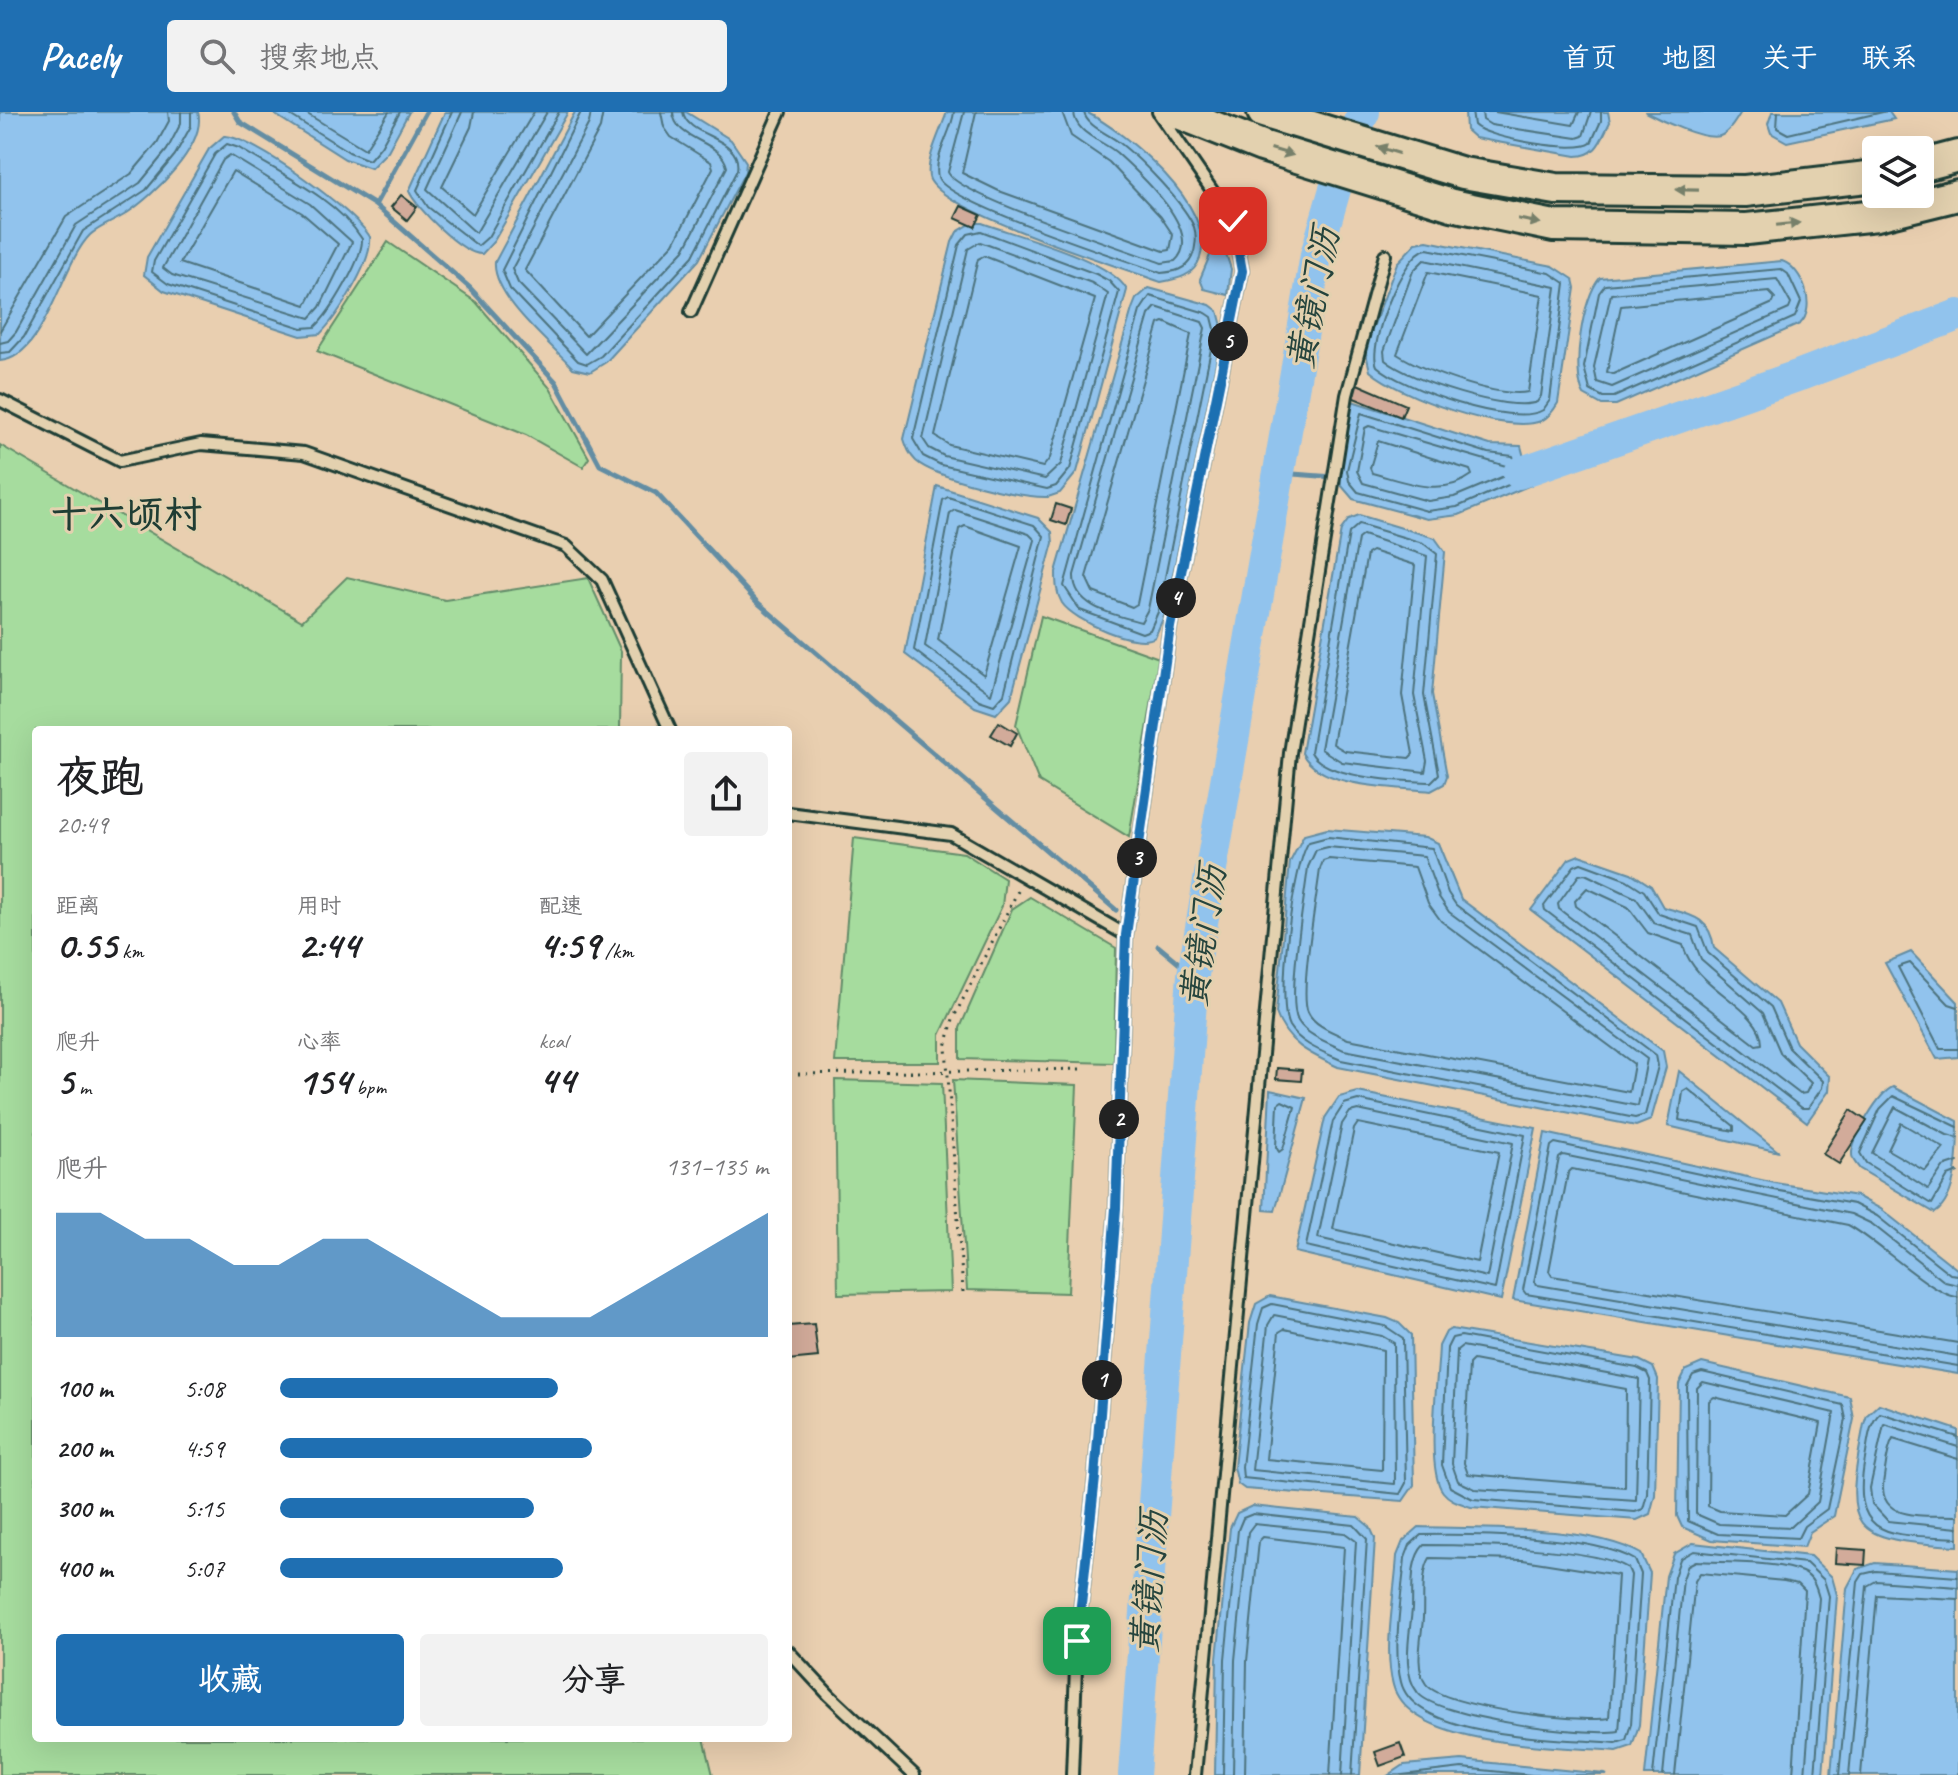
<!DOCTYPE html>
<html lang="zh">
<meta charset="utf-8">
<style>
:root{--surface:#fff;--page:#f2f2f2;--text:#202124;--muted:#757577;--accent:#1f6fb2}
body{margin:0;font-family:Caveat,"LXGW WenKai TC",sans-serif;background:var(--page);color:var(--text);height:100vh;display:flex;flex-direction:column;font-size:30px;white-space:nowrap}
*{box-sizing:border-box;margin:0}
p{font-size:26px;color:var(--muted)}
.icon{flex:none;width:44px;height:44px;fill:none;stroke:currentColor;stroke-width:2;stroke-linecap:round;stroke-linejoin:round}
.map{position:relative;flex:1;overflow:hidden}
.sheet{position:absolute;left:32px;top:614px;width:760px;height:1016px;display:flex;flex-direction:column;background:var(--surface);border-radius:8px;box-shadow:0 8px 32px #0002}
.sheet>*{flex:none}
.buttons{position:absolute;left:1862px;top:24px;display:grid;gap:16px}
.buttons a{display:grid;place-items:center;width:72px;height:72px;border-radius:8px;background:var(--surface);box-shadow:0 8px 32px #0002;font-size:40px}
.pin{position:absolute;display:grid;place-items:center;width:68px;height:68px;color:#fff;margin:-34px;border-radius:16px;box-shadow:0 4px 12px #0006}
.km{position:absolute;width:40px;height:40px;margin:-20px;border-radius:50%;background:#222;color:#fff;font-size:22px;line-height:40px;text-align:center}
.round{display:grid;place-items:center;flex:none;width:84px;height:84px;border-radius:8px;background:var(--page)}
.summary{display:flex;align-items:center;justify-content:space-between;height:136px;padding:0 24px}
h1{font-size:44px;font-weight:600;line-height:60px}
.metrics{display:grid;grid-template-columns:repeat(3,1fr);gap:12px;height:136px;padding:8px 24px}
.metrics div{display:grid;align-content:center}
.metrics b{font-size:40px;font-weight:600}
.metrics small{font-size:22px;font-weight:400}
.metrics p{font-size:22px}
.chart{height:224px;padding:16px 24px}
.chart p{display:flex;justify-content:space-between}
.chart svg{width:100%;height:144px;margin-top:8px;fill:var(--accent);opacity:.7}
.action{display:flex;gap:16px;margin-top:auto;padding:16px 24px}
.action a{flex:1;height:92px;border-radius:8px;background:var(--accent);color:#fff;font-size:32px;font-weight:600;line-height:92px;text-align:center}
.action a+a{background:var(--page);color:var(--text)}
ul{padding:0 24px;list-style:none;font-size:26px}
li{display:grid;grid-template-columns:128px 96px 1fr;align-items:center;height:60px}
li i{height:20px;border-radius:10px;background:var(--accent)}
header{display:flex;align-items:center;gap:48px;box-sizing:border-box;height:112px;padding:0 40px;background:var(--accent);color:#fff}
header strong{font-size:38px}
nav{display:flex;gap:44px;margin-inline-start:auto;font-size:28px}
.search{width:560px;height:72px;background:var(--page);display:flex;align-items:center;gap:20px;box-sizing:border-box;padding:0 28px;border-radius:8px;color:var(--muted);font-size:30px}
.map>svg:first-child{display:block}
.green{fill:#a6dc9e;stroke:#628c69;stroke-width:2}
.water{fill:#91c3ed;stroke:#638da3;stroke-width:2}
.lines{fill:none;stroke-linecap:round;stroke-linejoin:round}
.shore{stroke:#4d737e;stroke-width:2}
.stream{stroke:#638da3;stroke-width:5}
.river{stroke:#91c3ed;stroke-width:32}
.building{fill:#d2ab9a;stroke:#1f3d34;stroke-width:2}
.lane-casing{stroke:#1f3d34;stroke-width:16}
.secondary-casing{stroke:#1f3d34;stroke-width:36}
.path{stroke:#1f3d34;stroke-width:3;stroke-dasharray:2 6;stroke-linecap:butt}
.lane{stroke:#e3d1af;stroke-width:10}
.secondary{stroke:#e3d1af;stroke-width:30}
.oneway{fill:#77806b}
.route-casing{stroke:#fff;stroke-width:16}
.route{stroke:#1f6fb2;stroke-width:10}
.labels{text-anchor:middle;stroke-width:6;stroke-linejoin:round;paint-order:stroke}
.water-label{font-size:36px;font-style:italic;fill:#25443d;stroke:#e3d1af}
.quarter-label{font-size:38px;font-weight:bold;fill:#1f3d34;stroke:#e3d1af}
</style>
<header>
<strong>Pacely</strong>
<div class="search"><svg class="icon" aria-label="search" viewBox="0 0 24 24"><circle cx="10" cy="10" r="6"/><path d="M15 15l6 6"/></svg>搜索地点</div>
<nav><a>首页</a><a>地图</a><a>关于</a><a>联系</a></nav>
</header>
<div class="map">
<svg width="1958" height="1663" viewBox="0 0 1958 1663">
<rect width="100%" height="100%" fill="#e9cfb0"/>
<filter id="ink" filterUnits="userSpaceOnUse"><feTurbulence type="fractalNoise" baseFrequency=".0125" numOctaves="2"/><feDisplacementMap in="SourceGraphic" scale="16" xChannelSelector="R" yChannelSelector="G"/><feConvolveMatrix kernelMatrix="1 2 1 2 8 2 1 2 1" color-interpolation-filters="sRGB"/></filter>
<g filter="url(#ink)">
<g class="green">
<polygon points="388,130 476,190 550,276 589,346 583,355 526,323 317,239"/>
<polygon points="0,333 302,509 347,465 445,488 588,466 621,539 620,618 36,618 36,1626 704,1626 713,1663 0,1663"/>
<polygon points="1041,504 1159,546 1129,725 1039,670 1016,613"/>
<polygon points="854,726 964,741 1005,767 1002,794 940,923 940,950 835,950"/>
<polygon points="1030,785 1116,836 1114,951 960,947 960,916 1012,797"/>
<polygon points="835,968 942,971 951,1180 838,1182"/>
<polygon points="953,968 1077,973 1068,1181 967,1178"/>
</g>
<g class="water">
<path d="M0,0H198C207,33 152,85 127,101C116,109 100,114 90,123C61,152 45,246 0,249Z"/>
<polygon points="271,0 409,0 388,39 371,56 345,47"/>
<path d="M445,0H568L494,129L482,142C463,143 416,96 409,79Z"/>
<path d="M575,0H686L731,28L746,50L745,60L699,148L606,250L590,260L573,256C551,232 492,184 495,150Z"/>
<path d="M947,0H1086C1127,21 1217,95 1200,146C1194,164 1178,167 1161,170C1124,156 936,98 929,65C926,46 941,18 947,0Z"/>
<path d="M1465,0H1608L1610,10C1601,28 1597,44 1576,44L1475,26L1466,18Z"/>
<path d="M1645,0H1741C1736,8 1729,21 1720,24C1704,29 1660,8 1645,0Z"/>
<polygon points="1772,0 1889,0 1894,7 1787,30 1771,21 1768,12"/>
<path d="M224,24C251,23 356,100 370,125C373,149 337,205 320,222L301,224L164,179L144,163L147,145L209,37Z"/>
<path d="M972,111H982C1018,124 1110,147 1127,178L1077,360L1060,381L1048,385C1021,386 935,366 916,349C909,342 907,336 904,327L952,130L957,120Z"/>
<path d="M1427,129L1553,154L1573,167L1575,176L1558,291C1554,298 1549,305 1541,309C1505,323 1399,284 1370,259L1365,237L1397,151L1416,131Z"/>
<polygon points="1213,136 1224,136 1231,157 1228,183 1204,177 1200,167"/>
<path d="M1782,149C1803,156 1817,196 1800,212L1616,293H1602L1584,283C1571,261 1582,185 1600,166Z"/>
<path d="M1149,176L1210,193L1218,199L1223,218L1165,502L1155,525C1137,537 1074,509 1062,491C1056,481 1056,471 1056,460L1132,197L1136,187Z"/>
<polygon points="1352,289 1490,333 1521,334 1531,373 1459,403 1427,407 1353,387 1341,373 1339,358"/>
<polygon points="937,374 1038,406 1052,420 1053,431 1011,586 996,602 975,595 905,542"/>
<path d="M1359,403L1435,426L1445,440L1432,582L1447,664L1444,672L1431,679C1394,675 1320,677 1302,641L1341,418L1349,407Z"/>
<path d="M1327,717L1425,725L1438,731L1461,787L1663,939L1666,955L1651,1008L1636,1014L1338,955C1310,942 1287,932 1276,901L1290,750L1304,723Z"/>
<path d="M1579,743L1631,761L1651,774L1663,795C1690,803 1710,804 1714,836L1778,891L1796,931L1830,965L1829,979L1807,1010L1531,798L1569,747Z"/>
<polygon points="1911,840 1958,890 1958,945 1937,947 1885,851"/>
<polygon points="1679,959 1779,1040 1668,1014"/>
<path d="M1893,975L1958,1009C1958,1035 1958,1086 1935,1101L1860,1057C1856,1052 1851,1047 1852,1040C1854,1024 1878,981 1893,975Z"/>
<polygon points="1270,978 1306,986 1275,1099 1264,1098"/>
<polygon points="1358,980 1536,1016 1501,1188 1295,1140 1325,1006 1339,985"/>
<polygon points="1545,1021 1775,1071 1857,1084 1881,1097 1958,1158 1958,1262 1513,1188"/>
<polygon points="1270,1184 1387,1206 1399,1211 1411,1223 1414,1373 1403,1389 1245,1377 1238,1372 1234,1355 1250,1211 1256,1192"/>
<path d="M1451,1217L1639,1248L1653,1255L1658,1267L1655,1383L1650,1402L1637,1408L1471,1395C1461,1391 1450,1389 1443,1380C1425,1357 1438,1266 1439,1234L1446,1220Z"/>
<polygon points="1702,1251 1850,1285 1854,1307 1834,1404 1810,1420 1804,1435 1712,1428 1682,1415 1677,1404 1679,1272 1686,1258"/>
<path d="M1879,1292L1958,1318V1434C1848,1428 1843,1419 1864,1312L1867,1303Z"/>
<polygon points="1252,1394 1358,1405 1370,1415 1375,1426 1360,1663 1215,1663 1217,1547 1230,1416 1237,1401"/>
<path d="M1419,1415C1480,1417 1590,1413 1641,1442L1650,1461L1639,1613L1632,1634L1617,1639C1563,1634 1410,1637 1393,1573C1383,1538 1395,1481 1397,1444L1403,1429Z"/>
<polygon points="1693,1431 1810,1444 1832,1465 1837,1483 1823,1663 1645,1663 1666,1464 1674,1442"/>
<polygon points="1875,1451 1958,1457 1958,1663 1831,1663 1847,1476 1857,1457"/>
<polygon points="1462,1648 1605,1662 1607,1663 1389,1663 1404,1653"/>
</g>
<g class="lines">
<g class="shore">
<polyline points="285,0 349,40 369,48 381,34 400,0"/>
<polyline points="304,0 365,37 389,0"/>
<polyline points="452,0 417,78 428,95 478,134 488,125 559,0"/>
<polyline points="462,0 427,77 476,121 547,0"/>
<polyline points="474,0 471,15 442,75 473,102 534,0"/>
<path d="M581,0L502,158L510,177L578,249L587,252L601,244L693,144L737,58C743,24 687,26 683,0"/>
<path d="M591,0L589,11L512,157L518,171L586,242L684,138L727,55C721,27 675,30 673,0"/>
<polyline points="603,0 600,16 525,158 586,224 674,131 713,56 711,50 671,25 664,15 661,0"/>
<path d="M954,0C952,20 933,45 938,65C944,90 1129,149 1161,161C1174,160 1186,158 1192,145C1196,136 1197,124 1194,115C1184,91 1140,47 1120,31C1109,22 1086,14 1084,0"/>
<path d="M964,0L948,60C955,83 1131,139 1162,151L1175,149C1206,121 1139,61 1117,41C1102,28 1075,22 1074,0"/>
<polyline points="976,0 962,61 999,79 1164,139 1170,138 1173,123 1161,105 1109,50 1071,24 1062,0"/>
<path d="M1472,0L1474,13C1486,26 1578,42 1591,31L1601,9V0"/>
<polyline points="1482,0 1483,8 1491,13 1577,26 1583,24 1591,0"/>
<polyline points="1495,0 1573,13 1579,0"/>
<polyline points="1778,0 1777,16 1788,22 1883,0"/>
<path d="M227,32L239,36C279,61 336,86 362,127C363,147 330,201 315,215L302,216L168,172L152,160L154,149L215,42Z"/>
<polygon points="230,43 310,92 352,130 320,195 310,206 172,163 163,156 223,48"/>
<polygon points="233,59 302,101 338,132 306,193 180,151"/>
<polygon points="981,119 1096,162 1109,169 1119,180 1070,357 1056,374 1047,377 941,353 923,344 913,327 959,133 968,122"/>
<polygon points="980,130 1092,171 1108,182 1061,352 1045,367 944,344 929,336 923,327 968,137"/>
<path d="M1427,137L1550,161L1565,171L1550,288L1543,298C1513,316 1401,276 1377,254C1367,234 1403,140 1427,137Z"/>
<polygon points="984,144 1095,187 1050,346 1043,355 949,333 935,324 978,147"/>
<path d="M1424,148L1556,175L1541,284L1537,290C1508,301 1409,268 1385,248L1384,239L1413,159Z"/>
<polygon points="1781,157 1788,162 1801,190 1795,205 1614,285 1603,285 1590,278 1584,255 1599,181 1605,173"/>
<path d="M1428,160L1542,183L1528,280C1497,286 1424,259 1397,242Z"/>
<polygon points="1777,167 1791,192 1789,197 1612,275 1597,270 1594,255 1611,182"/>
<polygon points="1769,180 1775,186 1773,191 1613,262 1607,260 1621,194"/>
<polygon points="1150,184 1206,201 1212,205 1215,217 1158,500 1150,518 1142,521 1080,498 1064,474 1140,199"/>
<path d="M1156,195L1202,210L1205,216L1148,497L1141,510C1116,503 1073,496 1074,463L1149,203Z"/>
<polygon points="1164,210 1191,222 1137,492 1132,495 1093,480 1086,465 1159,212"/>
<polyline points="0,219 66,105 131,62 157,31 169,9 168,0"/>
<polyline points="0,231 8,229 16,220 76,113 140,71 167,38 181,11 181,0"/>
<polyline points="0,241 10,240 24,225 83,119 146,78 175,43 191,14 191,0"/>
<polygon points="1361,301 1488,341 1513,344 1520,368 1457,395 1427,399 1358,380 1349,369 1347,358"/>
<polygon points="1369,314 1506,354 1509,362 1454,385 1428,389 1363,371 1357,359 1365,316"/>
<path d="M1378,329L1470,358L1472,363C1441,386 1406,370 1372,361L1370,356Z"/>
<polygon points="948,385 1034,413 1044,424 1004,582 994,593 979,588 914,538 943,388"/>
<polygon points="955,398 1029,422 1035,428 991,582 925,534 950,401"/>
<path d="M1359,412L1423,431L1437,442L1424,583L1439,662L1431,670C1402,669 1324,667 1311,640L1349,421Z"/>
<polygon points="965,414 1021,434 984,563 938,528 959,417"/>
<polygon points="1363,423 1427,444 1414,583 1427,649 1425,660 1342,650 1321,637 1358,427"/>
<polygon points="1372,439 1415,453 1402,583 1413,642 1409,646 1345,639 1333,632 1367,442"/>
<path d="M1328,725L1432,736L1448,781L1456,793L1656,943L1658,954L1645,1003L1635,1006L1341,948C1323,940 1300,932 1289,914C1276,891 1293,751 1309,730Z"/>
<path d="M1328,735L1424,744L1439,785L1449,800L1647,947L1638,994L1344,938C1329,931 1307,924 1298,909C1286,888 1305,783 1308,755L1316,738Z"/>
<path d="M1329,747L1415,755L1428,791L1441,809L1634,952L1629,980L1348,927C1335,921 1314,914 1308,900C1299,881 1317,784 1320,757L1323,749Z"/>
<polygon points="1581,751 1627,768 1644,779 1659,802 1698,815 1708,841 1771,895 1789,936 1823,969 1822,976 1808,996 1802,996 1545,798 1544,794 1574,754"/>
<polygon points="1585,762 1636,786 1654,811 1692,823 1701,847 1763,901 1781,942 1811,971 1806,981 1800,982 1559,797 1558,792 1579,763"/>
<path d="M1587,776L1628,795L1648,821L1683,833C1695,878 1762,895 1762,932L1756,933L1576,794L1575,789Z"/>
<polyline points="1958,895 1949,892 1910,851 1898,855 1940,937 1958,937"/>
<polygon points="1688,977 1734,1014 1734,1019 1679,1008 1683,980"/>
<polygon points="1358,988 1525,1023 1495,1177 1306,1134 1333,1009 1344,992"/>
<polygon points="1282,989 1295,995 1283,1037 1279,1040 1276,1035 1278,992"/>
<polygon points="1358,998 1513,1031 1487,1165 1318,1126 1342,1012 1350,1000"/>
<polygon points="1358,1011 1499,1040 1477,1150 1333,1117 1354,1017"/>
<polygon points="1901,1011 1944,1036 1925,1059 1888,1038"/>
<polyline points="1958,1015 1893,984 1880,997 1860,1041 1866,1051 1932,1092 1948,1064 1958,1060"/>
<polyline points="1958,1026 1947,1023 1895,995 1872,1041 1928,1077 1943,1055 1958,1050"/>
<polyline points="1958,1163 1950,1162 1877,1104 1854,1092 1774,1078 1555,1031 1551,1034 1523,1178 1526,1182 1958,1254"/>
<polyline points="1958,1173 1945,1170 1872,1112 1851,1102 1563,1043 1559,1046 1534,1170 1538,1173 1958,1244"/>
<path d="M1958,1185C1933,1184 1877,1128 1848,1113L1572,1057L1568,1061L1549,1159L1552,1164L1958,1231"/>
<polygon points="1272,1192 1385,1214 1403,1226 1406,1371 1400,1382 1243,1366 1242,1355 1258,1212 1263,1196"/>
<polygon points="1274,1203 1382,1224 1394,1231 1395,1372 1252,1358 1268,1213"/>
<polygon points="1284,1217 1383,1238 1382,1358 1266,1347 1279,1220"/>
<polygon points="1461,1224 1637,1256 1647,1261 1650,1268 1647,1382 1643,1397 1635,1400 1473,1387 1450,1375 1442,1353 1447,1236 1452,1226"/>
<polygon points="1462,1234 1639,1267 1636,1388 1475,1377 1458,1369 1452,1352 1457,1238"/>
<polygon points="1473,1248 1626,1277 1625,1375 1468,1362 1464,1351 1469,1252"/>
<polygon points="1702,1260 1843,1293 1846,1307 1827,1397 1804,1414 1798,1426 1718,1422 1688,1409 1687,1274 1693,1263"/>
<polygon points="1703,1270 1834,1301 1818,1390 1791,1415 1719,1412 1696,1402 1697,1276"/>
<polygon points="1714,1285 1821,1311 1808,1382 1785,1403 1720,1399 1708,1394 1709,1289"/>
<path d="M1958,1325L1880,1301C1868,1312 1868,1332 1865,1347C1849,1431 1894,1422 1958,1426"/>
<polyline points="1958,1335 1884,1312 1870,1376 1872,1392 1888,1409 1958,1416"/>
<path d="M1958,1347L1893,1327C1887,1338 1886,1352 1884,1365C1875,1412 1926,1402 1958,1404"/>
<path d="M1421,1423C1472,1422 1594,1423 1635,1448L1641,1462L1631,1612L1626,1628L1616,1631C1567,1626 1415,1628 1401,1570C1392,1536 1402,1482 1405,1446L1410,1433Z"/>
<path d="M1424,1433C1468,1433 1594,1435 1628,1456L1631,1463L1619,1619C1587,1625 1438,1606 1418,1581C1401,1561 1410,1522 1412,1497C1413,1478 1409,1448 1424,1433Z"/>
<path d="M1430,1446L1523,1448L1618,1463L1609,1606C1579,1611 1444,1596 1426,1572C1414,1556 1422,1524 1423,1506C1424,1488 1421,1460 1430,1446Z"/>
<polyline points="1223,1663 1225,1547 1238,1418 1243,1406 1253,1402 1354,1413 1367,1427 1352,1663"/>
<polyline points="1233,1663 1235,1548 1248,1420 1254,1412 1345,1421 1356,1429 1342,1663"/>
<polyline points="1245,1663 1247,1549 1259,1429 1263,1425 1344,1435 1330,1663"/>
<polyline points="1402,1663 1462,1656 1531,1663"/>
<polyline points="1653,1663 1674,1465 1680,1447 1694,1439 1806,1451 1824,1468 1829,1484 1815,1663"/>
<path d="M1663,1663L1683,1467L1688,1453L1696,1449C1725,1451 1776,1449 1802,1460C1813,1465 1816,1475 1819,1486L1805,1663"/>
<polyline points="1675,1663 1695,1469 1700,1461 1784,1469 1798,1472 1805,1479 1793,1663"/>
<polyline points="1839,1663 1858,1470 1863,1462 1876,1459 1958,1465"/>
<polyline points="1849,1663 1867,1474 1876,1469 1958,1475"/>
<polyline points="1861,1663 1877,1483 1958,1487"/>
</g>
<g class="stream">
<polyline points="234,0 240,10 375,93 470,176 556,270 600,353 656,381 757,490 1116,798"/>
<polyline points="375,93 426,0"/>
<polyline points="1279,361 1334,365"/>
<polyline points="1158,834 1193,863"/>
</g>
<g class="river">
<polyline points="1519,361 1800,263 1958,203"/>
<polyline points="1134,1663 1193,863 1316,143 1348,32 1364,0"/>
</g>
</g>
<g class="building">
<polygon points="401,83 417,95 407,108 391,95"/>
<polygon points="961,94 981,103 975,115 955,106"/>
<polygon points="1355,271 1406,293 1401,305 1349,284"/>
<polygon points="1056,392 1071,397 1066,413 1051,408"/>
<polygon points="999,610 1017,621 1010,634 991,623"/>
<polygon points="1277,956 1302,958 1301,969 1276,967"/>
<polygon points="1851,998 1867,1009 1839,1052 1823,1042"/>
<polygon points="814,1212 818,1245 788,1248 788,1214"/>
<polygon points="1836,1436 1866,1438 1865,1453 1835,1451"/>
<polygon points="1400,1631 1405,1645 1380,1654 1375,1640"/>
</g>
<g class="lines">
<g class="lane-casing">
<g id="lane">
<polyline points="691,200 780,0"/>
<polyline points="0,288 120,349 201,332 304,341 566,434 602,468 670,618"/>
<polyline points="788,701 951,722 1126,823"/>
<polyline points="788,1539 829,1583 914,1663"/>
<polyline points="1072,1663 1077,1529 1095,1366 1116,1096 1126,823 1170,515 1242,159 1233,109 1158,0"/>
<polyline points="1195,1663 1290,641 1347,283 1385,143"/>
</g>
</g>
<g class="secondary-casing">
<g id="secondary">
<polyline points="1176,0 1262,34 1452,93 1554,114 1747,117 1877,103 1958,83"/>
<polyline points="1263,0 1463,61 1556,77 1745,79 1876,64"/>
<polyline points="1920,54 1958,44"/>
</g>
</g>
<g class="path">
<polyline points="798,962 1085,957"/>
<polyline points="963,1180 946,935 953,907 1019,777"/>
</g>
<use href="#lane" class="lane"/>
<use href="#secondary" class="secondary"/>
</g>
<defs><path id="oneway-solid" d="M-6-.8H1V-3.2L6.5 0L1 3.2V.8H-6Z" transform="scale(2)"/></defs>
<g class="oneway">
<use href="#oneway-solid" transform="translate(1388 38) rotate(-163)"/>
<use href="#oneway-solid" transform="translate(1282 40) rotate(17)"/>
<use href="#oneway-solid" transform="translate(1687 78) rotate(-179)"/>
<use href="#oneway-solid" transform="translate(1529 109) rotate(11)"/>
<use href="#oneway-solid" transform="translate(1788 112) rotate(-6)"/>
</g>
</g>
<g class="lines" filter="url(#ink)">
<g class="route-casing">
<polyline id="route" points="1077,1529 1095,1366 1116,1096 1126,823 1170,515 1242,159 1233,109"/>
</g>
<use href="#route" class="route"/>
</g>
<g class="labels">
<g class="water-label">
<text transform="translate(1312 186) rotate(-79)" y="13">黄镜门沥</text>
<text transform="translate(1202 824) rotate(-82)" y="13">黄镜门沥</text>
<text transform="translate(1148 1470) rotate(-86)" y="13">黄镜门沥</text>
</g>
<g class="quarter-label">
<text x="126" y="415">十六顷村</text>
</g>
</g>
</svg>
<div class="buttons">
<a><svg class="icon" aria-label="layers" viewBox="0 0 24 24"><path d="M12 4l9 5-9 5-9-5zM3 14l9 5 9-5"/></svg></a>
</div>
<div class="pin" style="left:1077px;top:1529px;background:#1e9e55"><svg class="icon" aria-label="arrive" viewBox="0 0 24 24"><path d="M6 21V4h12l-3 4 3 4H6"/></svg></div>
<div class="pin" style="left:1233px;top:109px;background:#d93025"><svg class="icon" aria-label="check" viewBox="0 0 24 24"><path d="M5 12l5 5 9-10"/></svg></div>
<b class="km" style="left:1102px;top:1268px">1</b>
<b class="km" style="left:1119px;top:1007px">2</b>
<b class="km" style="left:1137px;top:746px">3</b>
<b class="km" style="left:1176px;top:486px">4</b>
<b class="km" style="left:1228px;top:229px">5</b>
<section class="sheet">
<div class="summary"><div><h1>夜跑</h1><p>20:49</p></div><a class="round"><svg class="icon" aria-label="share" viewBox="0 0 24 24"><path d="M12 15V3M7 8l5-5 5 5M5 13v7h14v-7"/></svg></a></div>
<div class="metrics">
<div><p>距离</p><b>0.55<small> km</small></b></div>
<div><p>用时</p><b>2:44</b></div>
<div><p>配速</p><b>4:59<small> /km</small></b></div>
</div>
<div class="metrics">
<div><p>爬升</p><b>5<small> m</small></b></div>
<div><p>心率</p><b>154<small> bpm</small></b></div>
<div><p>kcal</p><b>44</b></div>
</div>
<div class="chart"><p><span>爬升</span>131–135 m</p>
<svg viewBox="0 0 160 44" preserveAspectRatio="none"><path d="M0 44V6L10 6L20 14L30 14L40 22L50 22L60 14L70 14L80 22L90 30L100 38L110 38L120 38L130 30L140 22L150 14L160 6V44z"/></svg>
</div>
<ul>
<li><b>100 m</b>5:08<i style="width:57%"></i></li>
<li><b>200 m</b>4:59<i style="width:64%"></i></li>
<li><b>300 m</b>5:15<i style="width:52%"></i></li>
<li><b>400 m</b>5:07<i style="width:58%"></i></li>
</ul>
<div class="action"><a>收藏</a><a>分享</a></div>
</section>
</div>
